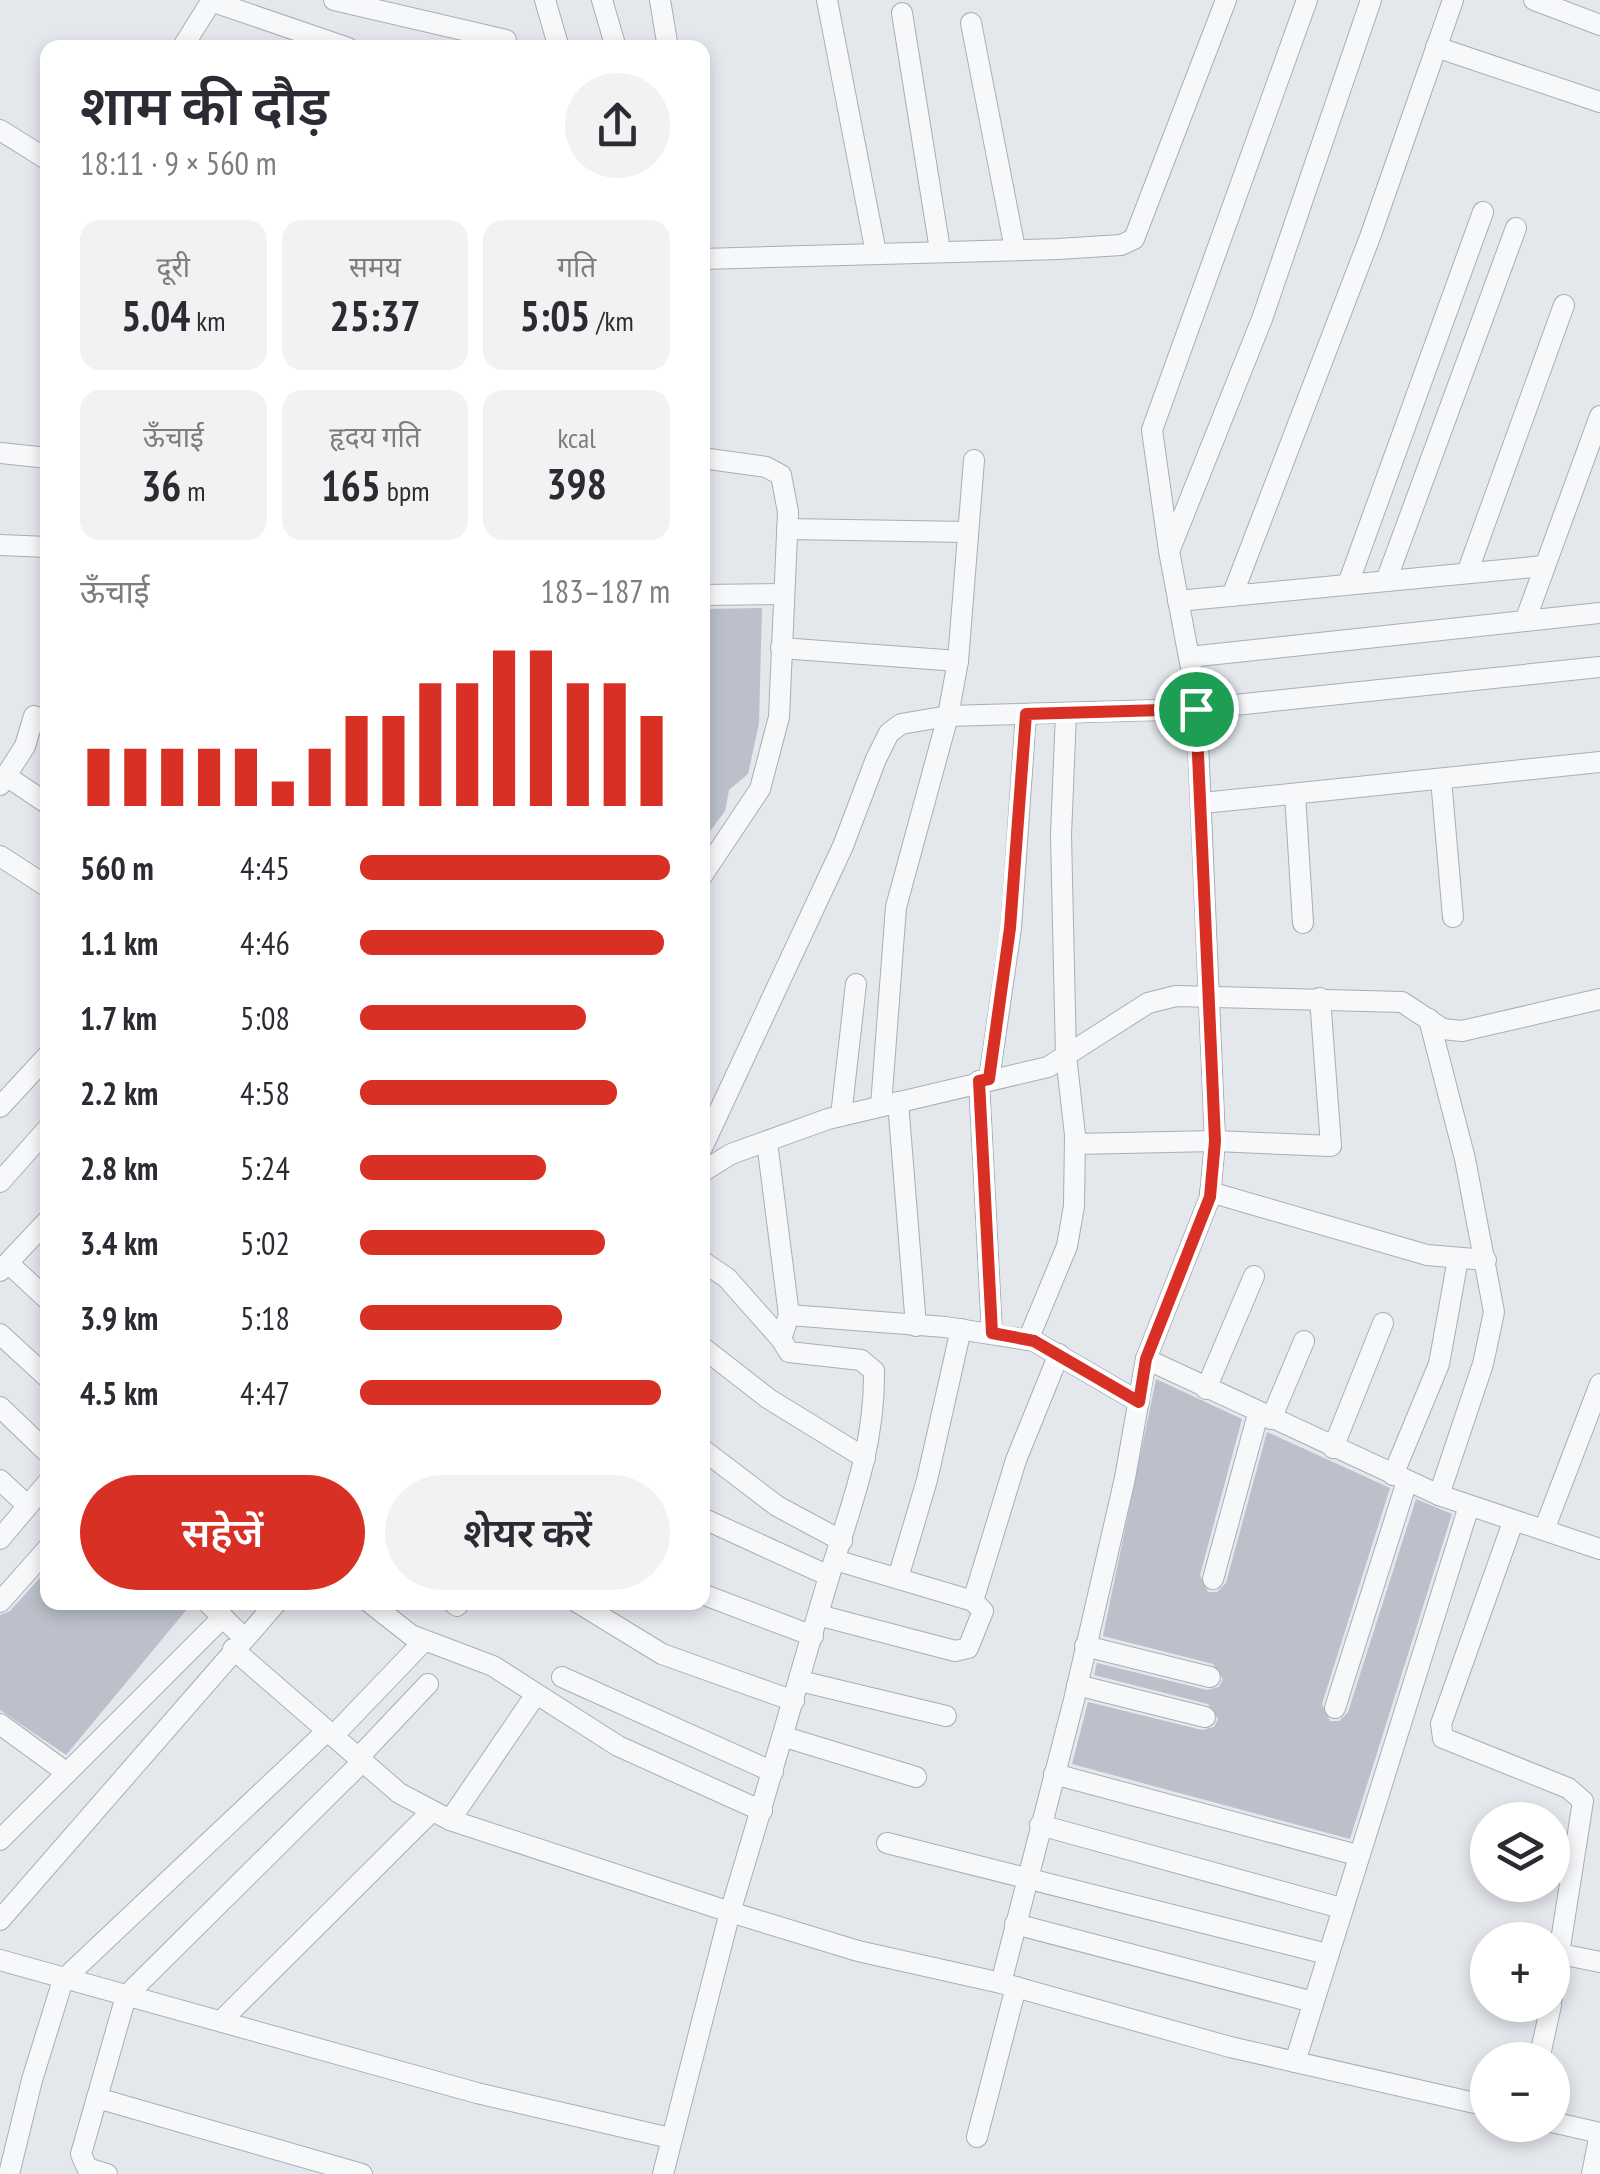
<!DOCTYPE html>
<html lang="hi">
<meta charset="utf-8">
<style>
:root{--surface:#fff;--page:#f2f2f3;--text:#2b2b33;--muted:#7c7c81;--accent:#d93025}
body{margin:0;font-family:"PT Sans Narrow","Noto Sans Devanagari",sans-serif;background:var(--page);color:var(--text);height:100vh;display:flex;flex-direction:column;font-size:38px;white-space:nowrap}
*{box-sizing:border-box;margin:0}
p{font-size:32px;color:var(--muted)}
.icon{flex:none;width:55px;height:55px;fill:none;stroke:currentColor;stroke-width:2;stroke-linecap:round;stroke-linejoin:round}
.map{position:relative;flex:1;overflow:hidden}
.sheet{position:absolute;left:40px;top:40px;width:670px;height:1570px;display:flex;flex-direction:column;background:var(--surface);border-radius:20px;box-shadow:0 5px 15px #0003}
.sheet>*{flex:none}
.fabs{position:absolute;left:1470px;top:1802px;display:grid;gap:20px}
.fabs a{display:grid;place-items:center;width:100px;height:100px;border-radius:50%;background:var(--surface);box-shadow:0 5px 15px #0003;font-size:50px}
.pin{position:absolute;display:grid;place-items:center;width:85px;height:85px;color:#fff;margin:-42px;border:5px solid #fff;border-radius:50%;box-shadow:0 2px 10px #0007}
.round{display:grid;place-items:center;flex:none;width:105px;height:105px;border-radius:52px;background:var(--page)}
.headline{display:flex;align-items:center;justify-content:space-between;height:170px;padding:0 40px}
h1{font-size:55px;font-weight:600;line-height:75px}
.figures{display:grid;grid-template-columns:repeat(3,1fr);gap:15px;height:170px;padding:10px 40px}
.figures div{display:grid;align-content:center;border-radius:20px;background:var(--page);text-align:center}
.figures b{font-size:42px;font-weight:600}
.figures small{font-size:28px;font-weight:400}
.figures p{font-size:28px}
.chart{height:280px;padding:20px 40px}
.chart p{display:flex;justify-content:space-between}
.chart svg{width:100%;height:180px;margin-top:10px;stroke:var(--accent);stroke-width:6}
.action{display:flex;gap:20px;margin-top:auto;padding:20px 40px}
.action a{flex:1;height:115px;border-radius:60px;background:var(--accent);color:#fff;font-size:40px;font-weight:600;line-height:115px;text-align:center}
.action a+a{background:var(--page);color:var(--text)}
ul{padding:0 40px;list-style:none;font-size:32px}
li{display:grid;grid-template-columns:160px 120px 1fr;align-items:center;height:75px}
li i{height:25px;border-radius:12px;background:var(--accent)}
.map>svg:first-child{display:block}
.building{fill:#bbc0ca}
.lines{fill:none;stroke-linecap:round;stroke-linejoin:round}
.minor-casing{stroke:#a9aeb7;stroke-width:22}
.minor{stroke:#f7f8fa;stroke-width:20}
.route-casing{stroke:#fff;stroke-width:20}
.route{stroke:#d93025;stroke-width:12}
</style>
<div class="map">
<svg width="1600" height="2174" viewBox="0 0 1600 2174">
<rect width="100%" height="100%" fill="#e4e7ec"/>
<g class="building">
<polygon points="762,608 759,723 748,774 729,790 725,811 702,842 702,609"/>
<polygon points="1156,1379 1242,1419 1200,1575 1208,1592 1217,1592 1226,1583 1267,1432 1390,1488 1322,1704 1330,1721 1339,1721 1348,1712 1416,1499 1452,1514 1350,1839 1072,1764 1088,1702 1202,1730 1214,1727 1218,1719 1208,1704 1094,1675 1097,1663 1207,1690 1219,1687 1223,1679 1213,1664 1103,1636"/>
<polygon points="48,1569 48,1602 193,1602 66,1755 0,1710 0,1615 10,1611"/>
</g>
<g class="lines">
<g class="minor-casing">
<g id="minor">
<polyline points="334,0 506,40"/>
<polyline points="545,0 559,48"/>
<polyline points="602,0 616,48"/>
<polyline points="660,0 668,48"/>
<polyline points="827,0 876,253"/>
<polyline points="1534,0 1600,25"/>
<polyline points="211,1 348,48"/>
<polyline points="902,13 940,250"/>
<polyline points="971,23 1015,249"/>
<polyline points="1436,47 1600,102"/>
<polyline points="182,48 212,0"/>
<polyline points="0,130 48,160"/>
<polyline points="702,259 1058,249 1121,245 1134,239 1226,0"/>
<polyline points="0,453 48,458"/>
<polyline points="702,458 766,467 781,475 788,512 779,717 760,789 702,876"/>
<polyline points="787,529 968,532"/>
<polyline points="0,545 48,547"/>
<polyline points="1170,549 1262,319 1371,0"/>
<polyline points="1467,573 1564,305"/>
<polyline points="1386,581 1516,228"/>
<polyline points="1348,584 1483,212"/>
<polyline points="702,595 784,594"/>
<polyline points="1232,596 1370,237 1453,0"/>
<polyline points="1178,601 1544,566"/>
<polyline points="1525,621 1600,416"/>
<polyline points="781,648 958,661"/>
<polyline points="1189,657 1600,613"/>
<polyline points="6,776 48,804"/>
<polyline points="1441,779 1453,917"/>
<polyline points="0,785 25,746 34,716 48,725"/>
<polyline points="1295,794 1303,923"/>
<polyline points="1203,803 1600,762"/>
<polyline points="0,856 48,887"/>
<polyline points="1429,1019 1465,1159 1494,1312 1483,1364 1439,1495"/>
<polyline points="989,1079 1011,928 1026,714"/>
<polyline points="979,1081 992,1333"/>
<polyline points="898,1102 916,1326"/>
<polyline points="881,1106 896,907 948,716 958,661 974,460"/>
<polyline points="0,1107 48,1055"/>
<polyline points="841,1116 856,984"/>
<path d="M767,1142L789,1315L781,1339L789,1352L861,1360L874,1371C875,1448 850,1508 828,1580C795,1691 764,1802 730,1912L858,1951L1001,1983L1230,2047L1488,2106"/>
<polyline points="1075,1144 1215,1141 1331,1146 1320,998"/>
<polyline points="702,1148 843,846 876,759 889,733 901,724 948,716 1196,709 1600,667"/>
<polyline points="702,1172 731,1154 828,1119 1048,1067 1148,1003 1176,996 1402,1002 1443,1029 1462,1031 1600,999"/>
<polyline points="0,1182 48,1128"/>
<polyline points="1210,1192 1427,1255 1486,1260"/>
<polyline points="702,1261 727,1278 781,1339"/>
<polyline points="8,1263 48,1300"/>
<polyline points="0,1271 48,1220"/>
<polyline points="789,1315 945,1327 1034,1341 1139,1402"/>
<polyline points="0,1334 48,1378"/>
<polyline points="1028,1340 1067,1246 1074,1206 1075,1135 1066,1056 1061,835 1066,713"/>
<polyline points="702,1347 769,1399 865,1458"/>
<polyline points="1146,1359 1439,1495 1600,1549"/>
<polyline points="1206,1389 1254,1276"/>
<polyline points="0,1407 48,1453"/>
<polyline points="1271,1419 1304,1341"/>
<polyline points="1333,1448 1383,1323"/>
<polyline points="702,1449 777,1506 842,1541"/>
<polyline points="1393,1475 1439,1364 1458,1259"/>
<polyline points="0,1480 28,1506"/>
<polyline points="702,1518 829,1576"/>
<polyline points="1513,1522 1441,1724 1443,1738 1568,1788 1583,1801 1552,1998"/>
<polyline points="1544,1530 1600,1384"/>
<polyline points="0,1539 48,1482"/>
<polyline points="898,1578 927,1480 961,1329"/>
<polyline points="1213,1579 1258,1414"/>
<polyline points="702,1594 813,1636"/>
<polyline points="973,1601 1016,1460 1059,1354"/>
<polyline points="0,1602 48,1548"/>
<polyline points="207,1602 244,1638"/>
<polyline points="369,1602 411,1635 493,1666 618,1746 762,1811"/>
<polyline points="452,1602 457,1606"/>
<polyline points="577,1602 662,1654 794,1701"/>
<polyline points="818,1615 955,1651 968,1648 983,1611 973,1601 835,1560"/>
<polyline points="1085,1646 1210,1677"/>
<polyline points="233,1649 399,1793 450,1820 730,1912 663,2174"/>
<polyline points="562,1677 773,1772"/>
<polyline points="800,1681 946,1716"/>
<polyline points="1077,1685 1205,1717"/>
<polyline points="1335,1708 1407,1481"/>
<polyline points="0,1724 67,1773"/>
<polyline points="333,1736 424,1641"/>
<polyline points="785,1737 916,1777"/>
<polyline points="358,1758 428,1684"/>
<polyline points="1054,1774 1357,1855"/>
<polyline points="450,1820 534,1697"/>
<polyline points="1040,1825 1341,1908"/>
<polyline points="0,1840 223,1617"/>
<polyline points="887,1843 1327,1954"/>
<polyline points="0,1920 277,1602"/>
<polyline points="1015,1924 1313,2002"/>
<polyline points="1560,1954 1600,1962"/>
<polyline points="0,1960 477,2093 670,2138"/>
<polyline points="1001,1983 1074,1700 1125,1478 1146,1359 1210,1197 1215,1141 1196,695 1169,551 1152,430 1307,0"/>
<polyline points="222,2020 432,1811"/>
<polyline points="1539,2060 1551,2005"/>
<polyline points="1295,2062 1469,1506"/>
<polyline points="97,2098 362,2174"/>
<polyline points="1552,2122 1600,2133"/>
<polyline points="977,2137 1016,1987"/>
<polyline points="9,2174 32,2080 63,1980 327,1731"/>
<polyline points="107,2174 87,2168 81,2154 126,1996 362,1762"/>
<polyline points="1592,2174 1600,2133"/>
</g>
</g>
<use href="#minor" class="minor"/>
</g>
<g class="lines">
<g class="route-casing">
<polygon id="route" points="1196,709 1215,1141 1210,1197 1146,1359 1139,1402 1034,1341 992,1333 979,1081 989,1079 1010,928 1026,714"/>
</g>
<use href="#route" class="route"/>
</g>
</svg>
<div class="fabs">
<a><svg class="icon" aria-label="layers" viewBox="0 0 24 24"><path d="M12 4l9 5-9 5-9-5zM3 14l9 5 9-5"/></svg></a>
<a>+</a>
<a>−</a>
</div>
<div class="pin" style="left:1196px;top:709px;background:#1e9e55"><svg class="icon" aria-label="arrive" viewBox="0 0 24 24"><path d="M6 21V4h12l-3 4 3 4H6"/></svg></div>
<section class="sheet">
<div class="headline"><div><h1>शाम की दौड़</h1><p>18:11 · 9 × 560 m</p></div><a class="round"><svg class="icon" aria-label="share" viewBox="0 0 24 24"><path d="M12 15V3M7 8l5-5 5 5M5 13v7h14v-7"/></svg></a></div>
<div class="figures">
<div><p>दूरी</p><b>5.04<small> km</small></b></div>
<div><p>समय</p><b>25:37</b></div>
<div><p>गति</p><b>5:05<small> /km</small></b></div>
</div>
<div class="figures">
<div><p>ऊँचाई</p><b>36<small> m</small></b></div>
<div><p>हृदय गति</p><b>165<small> bpm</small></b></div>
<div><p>kcal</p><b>398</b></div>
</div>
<div class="chart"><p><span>ऊँचाई</span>183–187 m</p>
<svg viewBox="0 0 160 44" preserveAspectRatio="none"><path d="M5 44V30M15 44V30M25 44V30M35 44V30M45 44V30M55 44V38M65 44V30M75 44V22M85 44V22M95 44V14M105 44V14M115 44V6M125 44V6M135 44V14M145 44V14M155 44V22"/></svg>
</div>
<ul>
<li><b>560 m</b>4:45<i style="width:100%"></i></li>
<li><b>1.1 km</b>4:46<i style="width:98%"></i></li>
<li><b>1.7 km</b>5:08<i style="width:73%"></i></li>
<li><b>2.2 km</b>4:58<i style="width:83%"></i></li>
<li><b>2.8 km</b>5:24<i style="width:60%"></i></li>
<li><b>3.4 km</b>5:02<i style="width:79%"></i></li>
<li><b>3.9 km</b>5:18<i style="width:65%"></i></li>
<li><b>4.5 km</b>4:47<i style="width:97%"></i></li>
</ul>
<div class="action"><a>सहेजें</a><a>शेयर करें</a></div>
</section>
</div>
